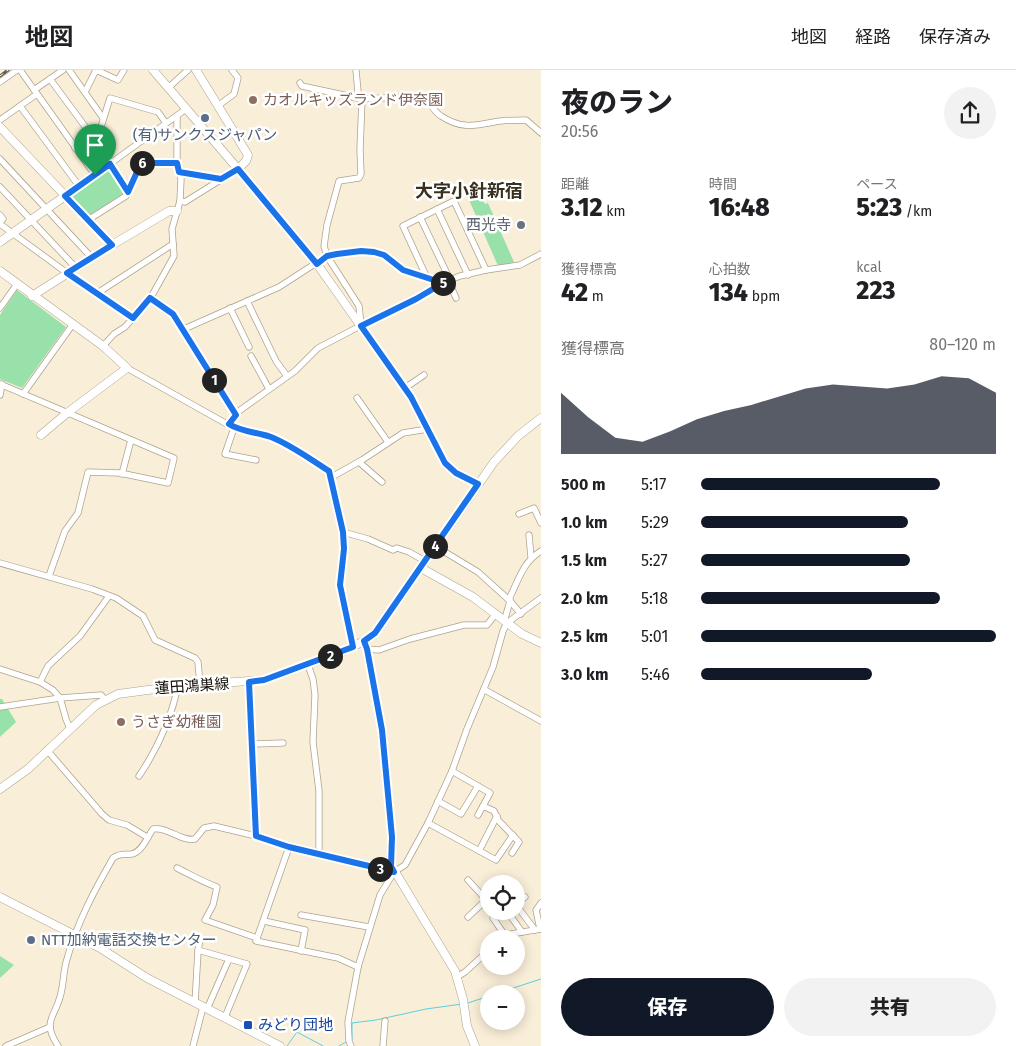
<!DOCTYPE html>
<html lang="ja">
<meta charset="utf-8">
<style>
:root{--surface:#fff;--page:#f2f2f2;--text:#202124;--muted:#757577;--line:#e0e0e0;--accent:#111827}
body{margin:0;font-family:"Fira Sans","Noto Sans JP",sans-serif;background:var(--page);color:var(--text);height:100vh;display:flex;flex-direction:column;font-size:19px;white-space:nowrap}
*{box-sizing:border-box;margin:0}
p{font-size:16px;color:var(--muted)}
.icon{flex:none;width:28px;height:28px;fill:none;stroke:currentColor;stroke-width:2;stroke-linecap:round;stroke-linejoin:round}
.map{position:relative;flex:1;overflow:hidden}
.panel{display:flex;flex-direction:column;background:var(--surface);width:475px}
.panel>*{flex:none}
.tools{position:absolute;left:480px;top:805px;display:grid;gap:10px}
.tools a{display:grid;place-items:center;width:45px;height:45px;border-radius:50%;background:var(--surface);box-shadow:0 2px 12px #0003;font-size:25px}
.pin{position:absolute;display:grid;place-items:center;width:42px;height:42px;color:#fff;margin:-51px -21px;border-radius:50% 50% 50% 0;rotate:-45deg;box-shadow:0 0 5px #0007}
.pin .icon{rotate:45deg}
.km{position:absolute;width:25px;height:25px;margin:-12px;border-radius:50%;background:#222;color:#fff;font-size:14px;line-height:25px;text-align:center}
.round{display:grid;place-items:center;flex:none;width:52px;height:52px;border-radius:26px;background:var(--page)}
.overview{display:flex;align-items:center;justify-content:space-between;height:85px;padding:0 20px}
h1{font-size:28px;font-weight:800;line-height:38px}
.metrics{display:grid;grid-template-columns:repeat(3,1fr);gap:8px;height:85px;padding:5px 20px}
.metrics div{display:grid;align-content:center}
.metrics b{font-size:25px;font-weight:800}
.metrics small{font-size:14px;font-weight:400}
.metrics p{font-size:14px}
.chart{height:140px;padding:10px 20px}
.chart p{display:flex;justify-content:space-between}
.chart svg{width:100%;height:90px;margin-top:5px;fill:var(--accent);opacity:.7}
.cta{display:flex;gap:10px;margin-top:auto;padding:10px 20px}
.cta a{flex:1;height:58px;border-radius:30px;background:var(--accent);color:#fff;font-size:20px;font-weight:800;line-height:58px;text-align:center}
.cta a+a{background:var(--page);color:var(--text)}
ul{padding:0 20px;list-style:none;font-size:16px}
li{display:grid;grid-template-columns:80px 60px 1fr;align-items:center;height:38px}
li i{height:12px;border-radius:6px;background:var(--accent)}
header{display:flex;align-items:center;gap:30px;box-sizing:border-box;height:70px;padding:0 25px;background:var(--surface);border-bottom:1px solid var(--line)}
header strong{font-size:24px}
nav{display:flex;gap:28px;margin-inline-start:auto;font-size:18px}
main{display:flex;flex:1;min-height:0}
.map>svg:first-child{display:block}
.green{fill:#98e1aa}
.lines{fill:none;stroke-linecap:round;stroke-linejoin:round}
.stream{stroke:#5bd0e1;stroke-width:1}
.street-casing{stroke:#aea38e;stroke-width:7}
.secondary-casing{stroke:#aea38e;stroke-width:9}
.street{stroke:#fff;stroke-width:5.5}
.secondary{stroke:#fff;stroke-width:8}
.rail-casing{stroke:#5f5a4d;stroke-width:3}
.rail{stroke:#fff;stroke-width:1;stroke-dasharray:4;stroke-linecap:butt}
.route-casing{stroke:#fff;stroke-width:10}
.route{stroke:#1a73e8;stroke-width:6}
.education-dot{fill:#8d6e63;stroke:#fff;stroke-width:2}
.service-dot{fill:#5c6f8a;stroke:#fff;stroke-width:2}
.worship-dot{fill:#6b7280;stroke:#fff;stroke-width:2}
.transit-dot{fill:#1a4fb4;stroke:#fff;stroke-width:2}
.labels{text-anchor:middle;stroke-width:5;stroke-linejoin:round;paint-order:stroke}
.education-label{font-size:15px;fill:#785e54;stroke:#fff;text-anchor:start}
.service-label{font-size:15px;fill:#4e5e75;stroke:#fff}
.worship-label{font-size:15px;fill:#5b616d;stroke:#fff;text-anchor:end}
.street-label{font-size:15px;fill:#120f07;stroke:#fff}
.transit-label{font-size:15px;fill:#164399;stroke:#fff;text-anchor:start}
.quarter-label{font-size:18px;font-weight:bold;fill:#39301e;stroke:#fff}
</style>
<header>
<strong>地図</strong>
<nav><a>地図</a><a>経路</a><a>保存済み</a></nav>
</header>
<main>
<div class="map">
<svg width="541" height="976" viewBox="0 0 541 976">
<rect width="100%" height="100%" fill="#f9eed8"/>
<g class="green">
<polygon points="109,97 125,121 124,123 90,145 88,145 71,126 71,124"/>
<polygon points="477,116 485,134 488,133 514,192 499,198 465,121"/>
<polygon points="17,220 66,257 22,318 0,309 0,245"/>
<polygon points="0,629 2,629 16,652 0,667"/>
<polygon points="0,886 14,895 0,908"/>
</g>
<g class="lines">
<g class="stream">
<polyline points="495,924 541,909"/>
<polyline points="468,933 489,926"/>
<polyline points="352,969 352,953 376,950 426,939 462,934"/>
<polyline points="287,976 297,962 323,976"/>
<polyline points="339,976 346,972"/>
</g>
<g class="street-casing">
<g id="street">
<polyline points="20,0 95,105"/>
<polyline points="69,0 103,48"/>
<polyline points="96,0 118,10 124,0"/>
<polyline points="356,0 358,22 362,29 360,80 361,104 359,108 339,111 327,155 324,176 327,186 359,236 361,255"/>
<polyline points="50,9 92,66"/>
<polyline points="0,12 17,0"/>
<path d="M300,13L302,16L362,29L423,26C430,32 434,42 441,46C461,59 473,56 494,52C504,50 515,50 526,50L541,63"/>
<polyline points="168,18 188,0"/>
<polyline points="34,20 63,0"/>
<polyline points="85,22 96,0"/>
<polyline points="219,35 234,24 238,8 232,0"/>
<polyline points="20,36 79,116"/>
<polyline points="0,50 37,24"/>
<polyline points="75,78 100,60 110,28 158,42 166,53"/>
<polyline points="0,89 92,188"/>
<polyline points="110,94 128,122"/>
<polyline points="179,102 221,109"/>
<polyline points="0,117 76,198"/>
<polyline points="65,126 186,39"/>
<polyline points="180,131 185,132 238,99"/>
<polyline points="437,139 468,205"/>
<polyline points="0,145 3,149 0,152"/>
<polyline points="420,147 450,210"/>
<polyline points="88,150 126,126 141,93 177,93"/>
<polyline points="0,154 67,203 133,248"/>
<polyline points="427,208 403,156 454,131 486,200"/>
<polyline points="448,210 456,228"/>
<polyline points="96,224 173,174"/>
<polyline points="150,229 173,244 184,259 279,217 327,186 337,184 361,181 374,182 384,185 403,200 443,213"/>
<polyline points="247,231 276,291 287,306"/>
<polyline points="0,238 17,214"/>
<polyline points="230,238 249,277"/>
<polyline points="184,259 236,345"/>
<polyline points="103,276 114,264 125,257 150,229 174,186 172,159 180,131 181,109 177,93 177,46"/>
<polyline points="251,286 269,319"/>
<polyline points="127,298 234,358 269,366 286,374 329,401 343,462 344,479 340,515 353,577"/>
<polyline points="0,314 174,388 168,413 120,403 88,402 78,443 65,461 49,506"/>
<polyline points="405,318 424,305"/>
<polyline points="23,324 73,254"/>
<polyline points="0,325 2,314"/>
<polyline points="357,328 388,372"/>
<polyline points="229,354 239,341 295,301 318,278 387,242 416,229 445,212 460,206 486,200 520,195 541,184"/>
<polyline points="234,358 225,384 256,390"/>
<polyline points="359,392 382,412"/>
<polyline points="122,404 131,370"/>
<polyline points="330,408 362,390 403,363 428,359"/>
<polyline points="519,444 534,438 541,453"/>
<polyline points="343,462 368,469 393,480 397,478 409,482 425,491"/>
<polyline points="529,465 531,487"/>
<polyline points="435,476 478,502 510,531 504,552"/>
<polyline points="0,493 92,519 116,528 143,546 155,570 195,588 198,592 200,615"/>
<path d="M521,544L510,531V527C519,509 523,492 541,481"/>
<polyline points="367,579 379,580 410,569 464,555 487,555 495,545"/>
<polyline points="308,595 313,609 315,625 313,672 319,721 319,785"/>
<polyline points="0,599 40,612 53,620 60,628 66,649 70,659"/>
<polyline points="40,612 48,596 80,566 109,526"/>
<polyline points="249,612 256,766"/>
<polyline points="485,620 541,651"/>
<polyline points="0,637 60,628 101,625 105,630"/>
<polyline points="252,674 283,673"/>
<polyline points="47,680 102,744 109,750 127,755 147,767"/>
<polyline points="452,701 490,723 483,736 494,741 498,750 519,772 512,783"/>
<path d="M139,706C158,678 171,649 178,616"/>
<polyline points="438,731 461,744 478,716"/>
<polyline points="478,745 483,736"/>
<polyline points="428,753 496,790 513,765"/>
<polyline points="289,777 256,871 338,888 358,897"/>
<polyline points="479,781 497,746"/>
<path d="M177,798C191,805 203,812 217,817L213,835L205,850L257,868"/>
<polyline points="468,810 489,833"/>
<polyline points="516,834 525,827"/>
<polyline points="516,835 535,860"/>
<polyline points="502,841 493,848 506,867"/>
<polyline points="507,841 522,862"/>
<polyline points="301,845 369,857"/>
<polyline points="468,847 488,828"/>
<polyline points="264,851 305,860 301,881"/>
<polyline points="540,859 536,840 541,833"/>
<polyline points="503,869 511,864 541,859"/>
<polyline points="198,880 247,894 225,947"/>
<polyline points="457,907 465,902 489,880"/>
<polyline points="195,933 198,881 200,869"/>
<polyline points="207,939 229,889"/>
<polyline points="6,976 50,957"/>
<path d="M58,976C42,951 54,949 60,927C64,914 63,901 67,889C77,853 94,821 113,788C120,783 124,785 132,784C142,782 148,766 153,759C169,757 181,772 195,769L204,758L214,756L256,766L289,777L394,802"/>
<polyline points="193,976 203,937"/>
<polyline points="351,976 349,971 348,952 358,897 380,825 394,802 405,795 428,753 452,701 467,659 493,597 503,561 507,553 541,528"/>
<polyline points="383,976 385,951"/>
</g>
</g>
<g class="secondary-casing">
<g id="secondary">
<polyline points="153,0 238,99 317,194 411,327 445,393 456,403 478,414"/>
<polyline points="196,0 248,85 246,91 238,99"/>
<polyline points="0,57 112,175"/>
<polyline points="0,172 65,126"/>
<polyline points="0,201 103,276 127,298 67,343 41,365"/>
<polyline points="32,226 112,175 169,141 177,141"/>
<polyline points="421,498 473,527 522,564 541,573"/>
<polyline points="364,571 367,579 382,659 392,767 391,795 455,901 463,929 467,956 475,976"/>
<polyline points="0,719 28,699 96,635 118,624 178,616 264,610 344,581 364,571 375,563 494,392 518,366 541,348"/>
<polyline points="0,827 100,878 147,908 280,976"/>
</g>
</g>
<use href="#street" class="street"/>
<use href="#secondary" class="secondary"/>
<g class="rail-casing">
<polyline id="rail" points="0,6 8,0"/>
</g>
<use href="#rail" class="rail"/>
</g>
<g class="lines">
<g class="route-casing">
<path id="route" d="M141,93H177L179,102L221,109L238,99L317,194L327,186L337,184L361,181L374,182L384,185L403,200L443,213L416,229L361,256L411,327L445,393L456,403L478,414L375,563L364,571L367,579L382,660L392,767L391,796L394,802L289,777L256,766L249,612L264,610L353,577L340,515L344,479L343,462L329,401C310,389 291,375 271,367C257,362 241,362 229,354L236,345L173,244L150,228L133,248L67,203L112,175L65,126L110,94L128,122Z"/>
</g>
<use href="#route" class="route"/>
</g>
<g class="education-dot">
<circle cx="253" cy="30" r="5"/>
<circle cx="121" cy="652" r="5"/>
</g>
<g class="service-dot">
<circle cx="205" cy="48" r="5"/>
<circle cx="31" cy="870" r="5"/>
</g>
<circle class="worship-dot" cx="521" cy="155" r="5"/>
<rect class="transit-dot" x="243" y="950" width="10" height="10" rx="2.5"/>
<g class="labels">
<g class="education-label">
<text x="263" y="35">カオルキッズランド伊奈園</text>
<text x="131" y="657">うさぎ幼稚園</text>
</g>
<g class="service-label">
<text x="205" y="70">(有)サンクスジャパン</text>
<text x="41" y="875" text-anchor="start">NTT加納電話交換センター</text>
</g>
<g class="worship-label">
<text x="511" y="160">西光寺</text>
</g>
<g class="street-label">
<text transform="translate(192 616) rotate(-4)" y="5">蓮田鴻巣線</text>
</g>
<g class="transit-label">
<text x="258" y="960">みどり団地</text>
</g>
<g class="quarter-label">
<text x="469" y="127">大字小針新宿</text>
</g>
</g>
</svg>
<div class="tools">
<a><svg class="icon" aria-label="locate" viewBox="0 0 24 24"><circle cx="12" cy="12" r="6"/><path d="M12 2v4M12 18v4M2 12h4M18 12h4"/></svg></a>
<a>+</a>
<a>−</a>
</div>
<div class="pin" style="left:95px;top:105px;background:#1e9e55"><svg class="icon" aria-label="arrive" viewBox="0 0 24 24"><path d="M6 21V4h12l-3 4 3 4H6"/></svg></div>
<b class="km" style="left:214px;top:310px">1</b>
<b class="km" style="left:330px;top:586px">2</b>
<b class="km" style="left:380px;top:799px">3</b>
<b class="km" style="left:435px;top:476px">4</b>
<b class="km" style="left:443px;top:213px">5</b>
<b class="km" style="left:142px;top:93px">6</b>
</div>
<section class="panel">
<div class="overview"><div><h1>夜のラン</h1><p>20:56</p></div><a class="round"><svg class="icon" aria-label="share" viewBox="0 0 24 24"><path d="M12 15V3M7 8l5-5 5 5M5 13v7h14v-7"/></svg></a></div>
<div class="metrics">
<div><p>距離</p><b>3.12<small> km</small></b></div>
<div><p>時間</p><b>16:48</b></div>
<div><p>ペース</p><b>5:23<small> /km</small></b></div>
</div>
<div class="metrics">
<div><p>獲得標高</p><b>42<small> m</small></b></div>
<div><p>心拍数</p><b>134<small> bpm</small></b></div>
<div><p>kcal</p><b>223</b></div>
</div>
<div class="chart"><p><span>獲得標高</span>80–120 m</p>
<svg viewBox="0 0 160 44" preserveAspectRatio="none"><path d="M0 44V14L10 26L20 36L30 38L40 33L50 27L60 23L70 20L80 16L90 12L100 10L110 11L120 12L130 10L140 6L150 7L160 14V44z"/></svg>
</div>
<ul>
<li><b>500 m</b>5:17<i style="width:81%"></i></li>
<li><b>1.0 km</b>5:29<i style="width:70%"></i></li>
<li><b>1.5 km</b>5:27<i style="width:71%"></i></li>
<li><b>2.0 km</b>5:18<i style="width:81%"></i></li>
<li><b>2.5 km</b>5:01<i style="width:100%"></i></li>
<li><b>3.0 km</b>5:46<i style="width:58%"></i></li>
</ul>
<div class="cta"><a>保存</a><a>共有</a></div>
</section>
</main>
